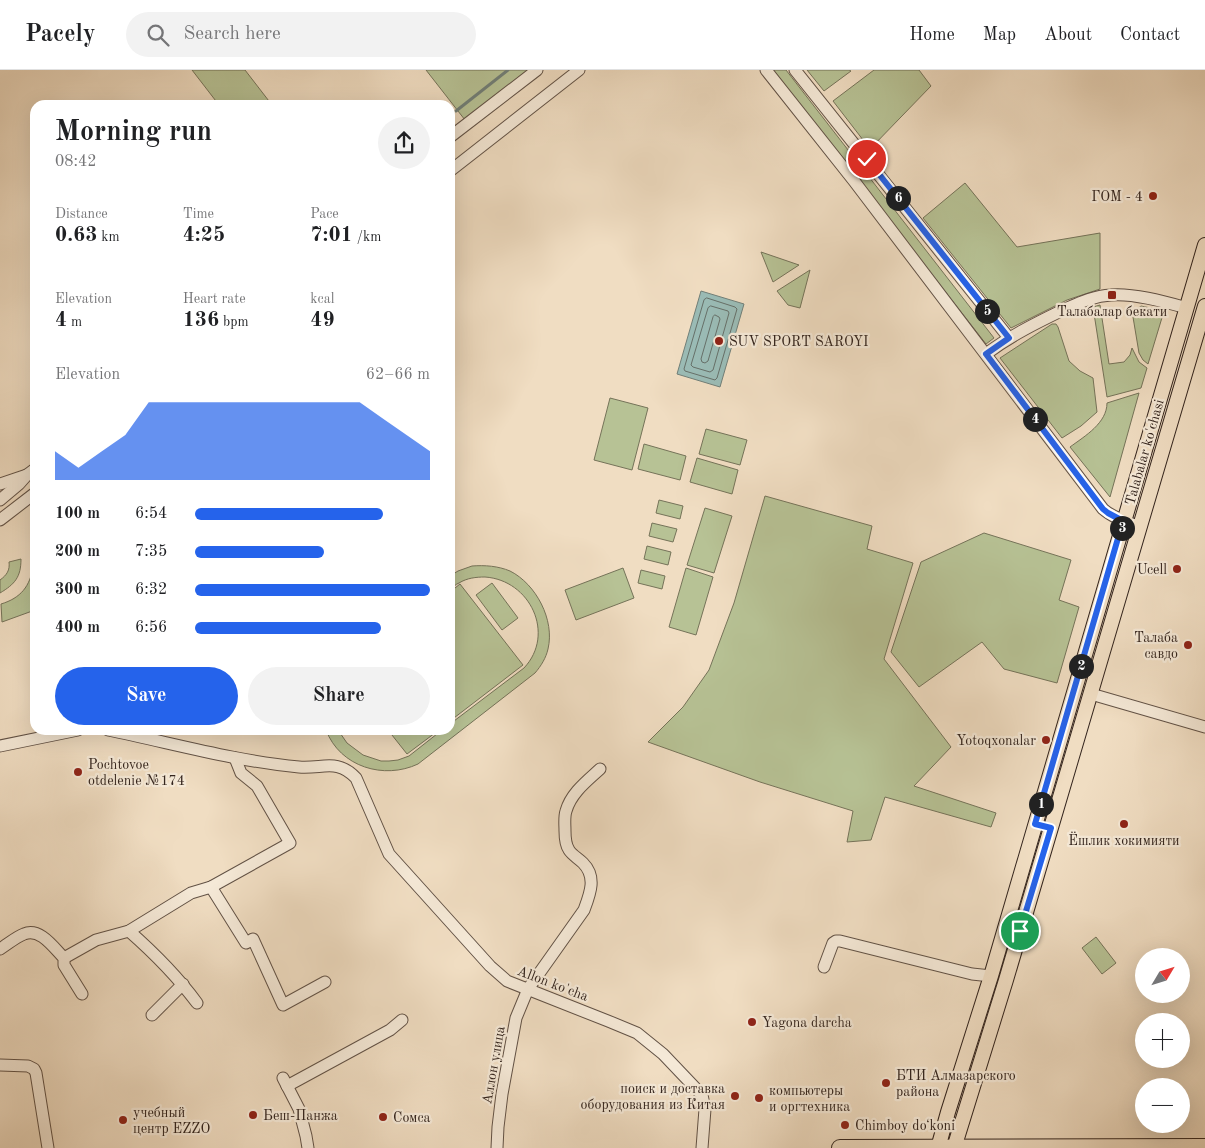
<!DOCTYPE html>
<meta charset="utf-8">
<style>
:root{--surface:#fff;--page:#f2f2f2;--text:#202124;--muted:#757577;--line:#e0e0e0;--accent:#2563eb}
body{margin:0;font-family:"Old Standard TT",serif;background:var(--page);color:var(--text);height:100vh;display:flex;flex-direction:column;font-size:19px;white-space:nowrap}
*{box-sizing:border-box;margin:0}
p{font-size:16px;color:var(--muted)}
.icon{flex:none;width:28px;height:28px;fill:none;stroke:currentColor;stroke-width:2;stroke-linecap:round;stroke-linejoin:round}
.map{position:relative;flex:1;overflow:hidden}
.sheet{position:absolute;left:30px;top:30px;width:425px;height:635px;display:flex;flex-direction:column;background:var(--surface);border-radius:15px;box-shadow:0 5px 20px #0002}
.sheet>*{flex:none}
.needle{width:32px;rotate:52deg}
.tools{position:absolute;left:1135px;top:878px;display:grid;gap:10px}
.tools a{display:grid;place-items:center;width:55px;height:55px;border-radius:50%;background:var(--surface);box-shadow:0 5px 20px #0002;font-size:25px}
.pin{position:absolute;display:grid;place-items:center;width:42px;height:42px;color:#fff;margin:-21px;border:2px solid #fff;border-radius:50%;box-shadow:0 1px 5px #0007}
.km{position:absolute;width:25px;height:25px;margin:-12px;border-radius:50%;background:#222;color:#fff;font-size:14px;line-height:25px;text-align:center}
.round{display:grid;place-items:center;flex:none;width:52px;height:52px;border-radius:26px;background:var(--page)}
.headline{display:flex;align-items:center;justify-content:space-between;height:85px;padding:0 25px}
h1{font-size:28px;font-weight:700;line-height:38px}
.stats{display:grid;grid-template-columns:repeat(3,1fr);gap:8px;height:85px;padding:5px 25px}
.stats div{display:grid;align-content:center}
.stats b{font-size:21px;font-weight:700}
.stats small{font-size:14px;font-weight:400}
.stats p{font-size:14px}
.chart{height:140px;padding:10px 25px}
.chart p{display:flex;justify-content:space-between}
.chart svg{width:100%;height:90px;margin-top:5px;fill:var(--accent);opacity:.7}
.cta{display:flex;gap:10px;margin-top:auto;padding:10px 25px}
.cta a{flex:1;height:58px;border-radius:30px;background:var(--accent);color:#fff;font-size:20px;font-weight:700;line-height:58px;text-align:center}
.cta a+a{background:var(--page);color:var(--text)}
ul{padding:0 25px;list-style:none;font-size:16px}
li{display:grid;grid-template-columns:80px 60px 1fr;align-items:center;height:38px}
li i{height:12px;border-radius:6px;background:var(--accent)}
header{display:flex;align-items:center;gap:30px;box-sizing:border-box;height:70px;padding:0 25px;background:var(--surface);border-bottom:1px solid var(--line)}
header strong{font-size:24px}
nav{display:flex;gap:28px;margin-inline-start:auto;font-size:18px}
.search{width:350px;height:45px;background:var(--page);display:flex;align-items:center;gap:12px;box-sizing:border-box;padding:0 18px;border-radius:28px;color:var(--muted);font-size:19px}
.map>svg:first-child{display:block}
.green{fill:#b7c295;stroke:#757359}
.water{fill:#9abbb5;stroke:#717f78}
.lines{fill:none;stroke-linecap:round;stroke-linejoin:round}
.shore{stroke:#667069;stroke-width:1}
.stream{stroke:#717f78;stroke-width:3}
.minor-casing{stroke:#625246;stroke-width:13}
.major-casing{stroke:#33241d;stroke-width:16}
.highway-casing{stroke:#33241d;stroke-width:18}
.minor{stroke:#f5e9d7;stroke-width:11}
.major{stroke:#f0ddc2;stroke-width:14}
.highway{stroke:#f0ddc2;stroke-width:16}
.route-casing{stroke:#fff;stroke-width:10}
.route{stroke:#2563eb;stroke-width:6}
.poi-dot{fill:#8f2418;stroke:#f5e9d7;stroke-width:2}
.labels{text-anchor:middle;stroke-width:4.5;stroke-linejoin:round;paint-order:stroke}
.poi-label{font-size:14px;fill:#33241d;stroke:#f5e9d7;text-anchor:start}
.street-label{font-size:14px;fill:#33241d;stroke:#f5e9d7}
</style>
<header>
<strong>Pacely</strong>
<div class="search"><svg class="icon" aria-label="search" viewBox="0 0 24 24"><circle cx="10" cy="10" r="6"/><path d="M15 15l6 6"/></svg>Search here</div>
<nav><a>Home</a><a>Map</a><a>About</a><a>Contact</a></nav>
</header>
<div class="map">
<svg width="1205" height="1078" viewBox="0 0 1205 1078">
<rect width="100%" height="100%" fill="#f0ddc2"/>
<filter id="stains"><feTurbulence type="fractalNoise" baseFrequency=".004" numOctaves="4"/><feColorMatrix values="0 0 0 0 .2 0 0 0 0 .09 0 0 0 0 .02 0 0 0 .5 -.17"/></filter>
<radialGradient id="worn" r=".72"><stop offset=".6" stop-color="#630" stop-opacity="0"/><stop offset="1" stop-color="#630" stop-opacity=".3"/></radialGradient>
<g class="green">
<polygon points="192,0 245,0 272,35 219,35"/>
<polygon points="426,0 530,0 465,50"/>
<polygon points="773,0 786,0 994,268 986,274"/>
<polygon points="807,0 849,0 851,1 824,21"/>
<polygon points="874,0 919,0 931,16 870,79 833,31"/>
<polygon points="965,113 1017,177 1100,163 1100,219 1067,230 1011,258 923,148"/>
<polygon points="761,182 799,195 773,212"/>
<polygon points="810,200 800,238 788,235 777,221"/>
<polygon points="1100,235 1109,294 1124,292 1130,285 1132,278 1139,292 1147,298 1141,318 1107,327 1093,237"/>
<polygon points="1141,236 1164,241 1148,294 1143,290 1139,283 1133,247 1136,240"/>
<polygon points="1052,254 1056,254 1058,257 1069,291 1080,301 1093,308 1097,342 1081,356 1062,368 1000,288"/>
<path d="M1139,323L1110,427L1070,377C1085,366 1107,353 1107,333Z"/>
<polygon points="610,328 648,338 632,400 594,390"/>
<polygon points="706,359 747,370 740,395 699,384"/>
<polygon points="644,374 686,386 680,410 638,399"/>
<polygon points="697,388 738,400 732,424 690,412"/>
<polygon points="765,426 872,456 867,479 913,493 884,589 951,677 914,716 996,743 991,757 885,727 871,770 847,772 853,741 760,712 648,672 683,637 709,600 734,533"/>
<polygon points="659,430 683,436 680,449 656,443"/>
<polygon points="705,438 732,446 714,503 687,495"/>
<polygon points="652,453 677,459 673,472 649,466"/>
<polygon points="984,463 1071,490 1059,530 1079,537 1057,613 1004,599 982,572 919,617 891,582 921,492"/>
<polygon points="647,476 671,482 668,495 644,489"/>
<path d="M21,489C21,507 15,514 0,523V510C7,505 10,500 9,492Z"/>
<path d="M472,496C485,495 498,496 510,501C536,514 555,550 548,579C546,588 541,596 535,603L418,694C384,710 340,697 326,660H338L347,673L363,685L381,691H389L398,690L409,686L442,660H450V654L524,598C556,564 530,510 485,507C476,507 467,508 459,513C456,514 453,517 450,520V506L458,501Z"/>
<path d="M33,497H35V540L2,552L1,534C21,528 30,516 33,497Z"/>
<polygon points="623,498 634,528 576,550 565,520"/>
<polygon points="686,498 713,507 696,565 669,557"/>
<polygon points="641,500 665,506 662,519 638,513"/>
<polygon points="492,513 518,548 502,560 476,525"/>
<polygon points="460,514 523,595 450,651 450,522"/>
<polygon points="388,660 439,660 407,684"/>
<polygon points="1096,867 1116,893 1102,904 1082,878"/>
</g>
<polygon class="water" points="701,221 744,234 720,317 677,304"/>
<g class="lines">
<g class="shore">
<polygon points="707,228 735,237 737,239 717,308 715,310 685,301 684,299 704,230"/>
<polygon points="711,236 728,241 729,243 713,300 710,302 693,297 691,295 708,238"/>
<polygon points="715,245 719,247 720,249 708,291 705,293 702,292 701,289 713,247"/>
</g>
<polyline class="stream" points="456,41 508,0"/>
<g class="minor-casing">
<g id="minor">
<path d="M766,0L854,111L1103,439C1113,448 1127,452 1140,457"/>
<polyline points="795,0 1009,268"/>
<polyline points="450,67 537,0"/>
<polyline points="450,101 579,0"/>
<path d="M986,284C1010,266 1036,253 1063,240C1079,233 1093,226 1111,225C1133,223 1165,232 1187,238"/>
<polyline points="0,414 27,405"/>
<polyline points="0,430 19,414 27,405 35,399"/>
<polyline points="0,450 35,423"/>
<polyline points="1091,624 1205,657"/>
<path d="M108,660C172,673 235,691 299,697C323,699 337,688 356,708L389,784L490,896L507,911L608,951L637,963L663,984L702,1025L705,1039L702,1078"/>
<polyline points="0,676 78,660"/>
<polyline points="211,817 246,873 253,869 283,935 325,912"/>
<path d="M129,861C154,883 177,906 197,933"/>
<path d="M0,879C8,874 16,867 24,864C40,857 54,878 64,888V895L82,924"/>
<polyline points="64,888 96,870 129,861 191,823 211,817 290,773 257,716 241,703 235,688"/>
<polyline points="824,897 833,873 836,871 840,871 972,904 991,906"/>
<polyline points="152,945 183,914"/>
<polyline points="0,995 28,996 34,999 36,1003 48,1078"/>
<polyline points="283,1008 299,1039 306,1066 308,1078"/>
<polyline points="287,1016 390,960 402,950"/>
<path d="M497,1078L498,1057L502,1024L516,948L528,919L584,840C590,824 597,807 583,793C578,788 572,785 569,780C565,774 565,767 565,761C565,754 564,747 566,741C571,723 587,711 600,699"/>
</g>
</g>
<g class="major-casing">
<g id="major">
<polyline points="938,1078 948,1042 991,906 1205,175"/>
<polyline points="954,1078 1006,910 1205,236"/>
</g>
</g>
<g class="highway-casing">
<polyline id="highway" points="840,1078 1205,1077"/>
</g>
<use href="#minor" class="minor"/>
<use href="#major" class="major"/>
<use href="#highway" class="highway"/>
</g>
<g class="lines">
<g class="route-casing">
<polyline id="route" points="867,89 1009,268 986,284 1103,439 1108,443 1123,451 1035,754 1051,758 1020,861"/>
</g>
<use href="#route" class="route"/>
</g>
<g class="poi-dot">
<circle cx="1153" cy="126" r="5"/>
<rect x="1107" y="220" width="10" height="10" rx="2.5"/>
<circle cx="719" cy="271" r="5"/>
<circle cx="1177" cy="499" r="5"/>
<circle cx="1188" cy="575" r="5"/>
<circle cx="1046" cy="670" r="5"/>
<circle cx="78" cy="702" r="5"/>
<circle cx="1124" cy="754" r="5"/>
<circle cx="752" cy="952" r="5"/>
<circle cx="886" cy="1013" r="5"/>
<circle cx="735" cy="1026" r="5"/>
<circle cx="759" cy="1028" r="5"/>
<circle cx="253" cy="1045" r="5"/>
<circle cx="383" cy="1047" r="5"/>
<circle cx="123" cy="1050" r="5"/>
<circle cx="845" cy="1055" r="5"/>
</g>
<g class="labels">
<g class="poi-label">
<text x="1143" y="131" text-anchor="end">ГОМ - 4</text>
<text x="1112" y="246" text-anchor="middle">Талабалар бекати</text>
<text x="729" y="276">SUV SPORT SAROYI</text>
<text x="1167" y="504" text-anchor="end">Ucell</text>
<text x="1178" y="572" text-anchor="end">Талаба<tspan x="1178" dy="16">савдо</tspan></text>
<text x="1036" y="675" text-anchor="end">Yotoqxonalar</text>
<text x="88" y="699">Pochtovoe<tspan x="88" dy="16">otdelenie №174</tspan></text>
<text x="1124" y="775" text-anchor="middle">Ёшлик хокимияти</text>
<text x="762" y="957">Yagona darcha</text>
<text x="896" y="1010">БТИ Алмазарского<tspan x="896" dy="16">района</tspan></text>
<text x="725" y="1023" text-anchor="end">поиск и доставка<tspan x="725" dy="16">оборудования из Китая</tspan></text>
<text x="769" y="1025">компьютеры<tspan x="769" dy="16">и оргтехника</tspan></text>
<text x="133" y="1047">учебный<tspan x="133" dy="16">центр ЕZZO</tspan></text>
<text x="263" y="1050">Беш-Панжа</text>
<text x="393" y="1052">Сомса</text>
<text x="855" y="1060">Chimboy doʻkoni</text>
</g>
<g class="street-label">
<text transform="translate(1144 382) rotate(-74)" y="5">Talabalar ko'chasi</text>
<text transform="translate(553 913) rotate(21)" y="5">Allon ko'cha</text>
<text transform="translate(493 995) rotate(-80)" y="5">Аллон улица</text>
</g>
</g>
<rect width="100%" height="100%" filter="url(#stains)"/>
<rect width="100%" height="100%" fill="url(#worn)"/>
</svg>
<div class="tools">
<a><svg class="needle" viewBox="-14 -14 28 28"><path d="M0-13l5 13h-10z" fill="#e53935"/><path d="M0 13l5-13h-10z" fill="#757577"/></svg></a>
<a>+</a>
<a>−</a>
</div>
<div class="pin" style="left:1020px;top:861px;background:#1e9e55"><svg class="icon" aria-label="arrive" viewBox="0 0 24 24"><path d="M6 21V4h12l-3 4 3 4H6"/></svg></div>
<div class="pin" style="left:867px;top:89px;background:#d93025"><svg class="icon" aria-label="check" viewBox="0 0 24 24"><path d="M5 12l5 5 9-10"/></svg></div>
<b class="km" style="left:1041px;top:734px">1</b>
<b class="km" style="left:1081px;top:596px">2</b>
<b class="km" style="left:1122px;top:458px">3</b>
<b class="km" style="left:1035px;top:349px">4</b>
<b class="km" style="left:987px;top:241px">5</b>
<b class="km" style="left:898px;top:128px">6</b>
<section class="sheet">
<div class="headline"><div><h1>Morning run</h1><p>08:42</p></div><a class="round"><svg class="icon" aria-label="share" viewBox="0 0 24 24"><path d="M12 15V3M7 8l5-5 5 5M5 13v7h14v-7"/></svg></a></div>
<div class="stats">
<div><p>Distance</p><b>0.63<small> km</small></b></div>
<div><p>Time</p><b>4:25</b></div>
<div><p>Pace</p><b>7:01<small> /km</small></b></div>
</div>
<div class="stats">
<div><p>Elevation</p><b>4<small> m</small></b></div>
<div><p>Heart rate</p><b>136<small> bpm</small></b></div>
<div><p>kcal</p><b>49</b></div>
</div>
<div class="chart"><p><span>Elevation</span>62–66 m</p>
<svg viewBox="0 0 160 44" preserveAspectRatio="none"><path d="M0 44V30L10 38L20 30L30 22L40 6L50 6L60 6L70 6L80 6L90 6L100 6L110 6L120 6L130 6L140 14L150 22L160 30V44z"/></svg>
</div>
<ul>
<li><b>100 m</b>6:54<i style="width:80%"></i></li>
<li><b>200 m</b>7:35<i style="width:55%"></i></li>
<li><b>300 m</b>6:32<i style="width:100%"></i></li>
<li><b>400 m</b>6:56<i style="width:79%"></i></li>
</ul>
<div class="cta"><a>Save</a><a>Share</a></div>
</section>
</div>
